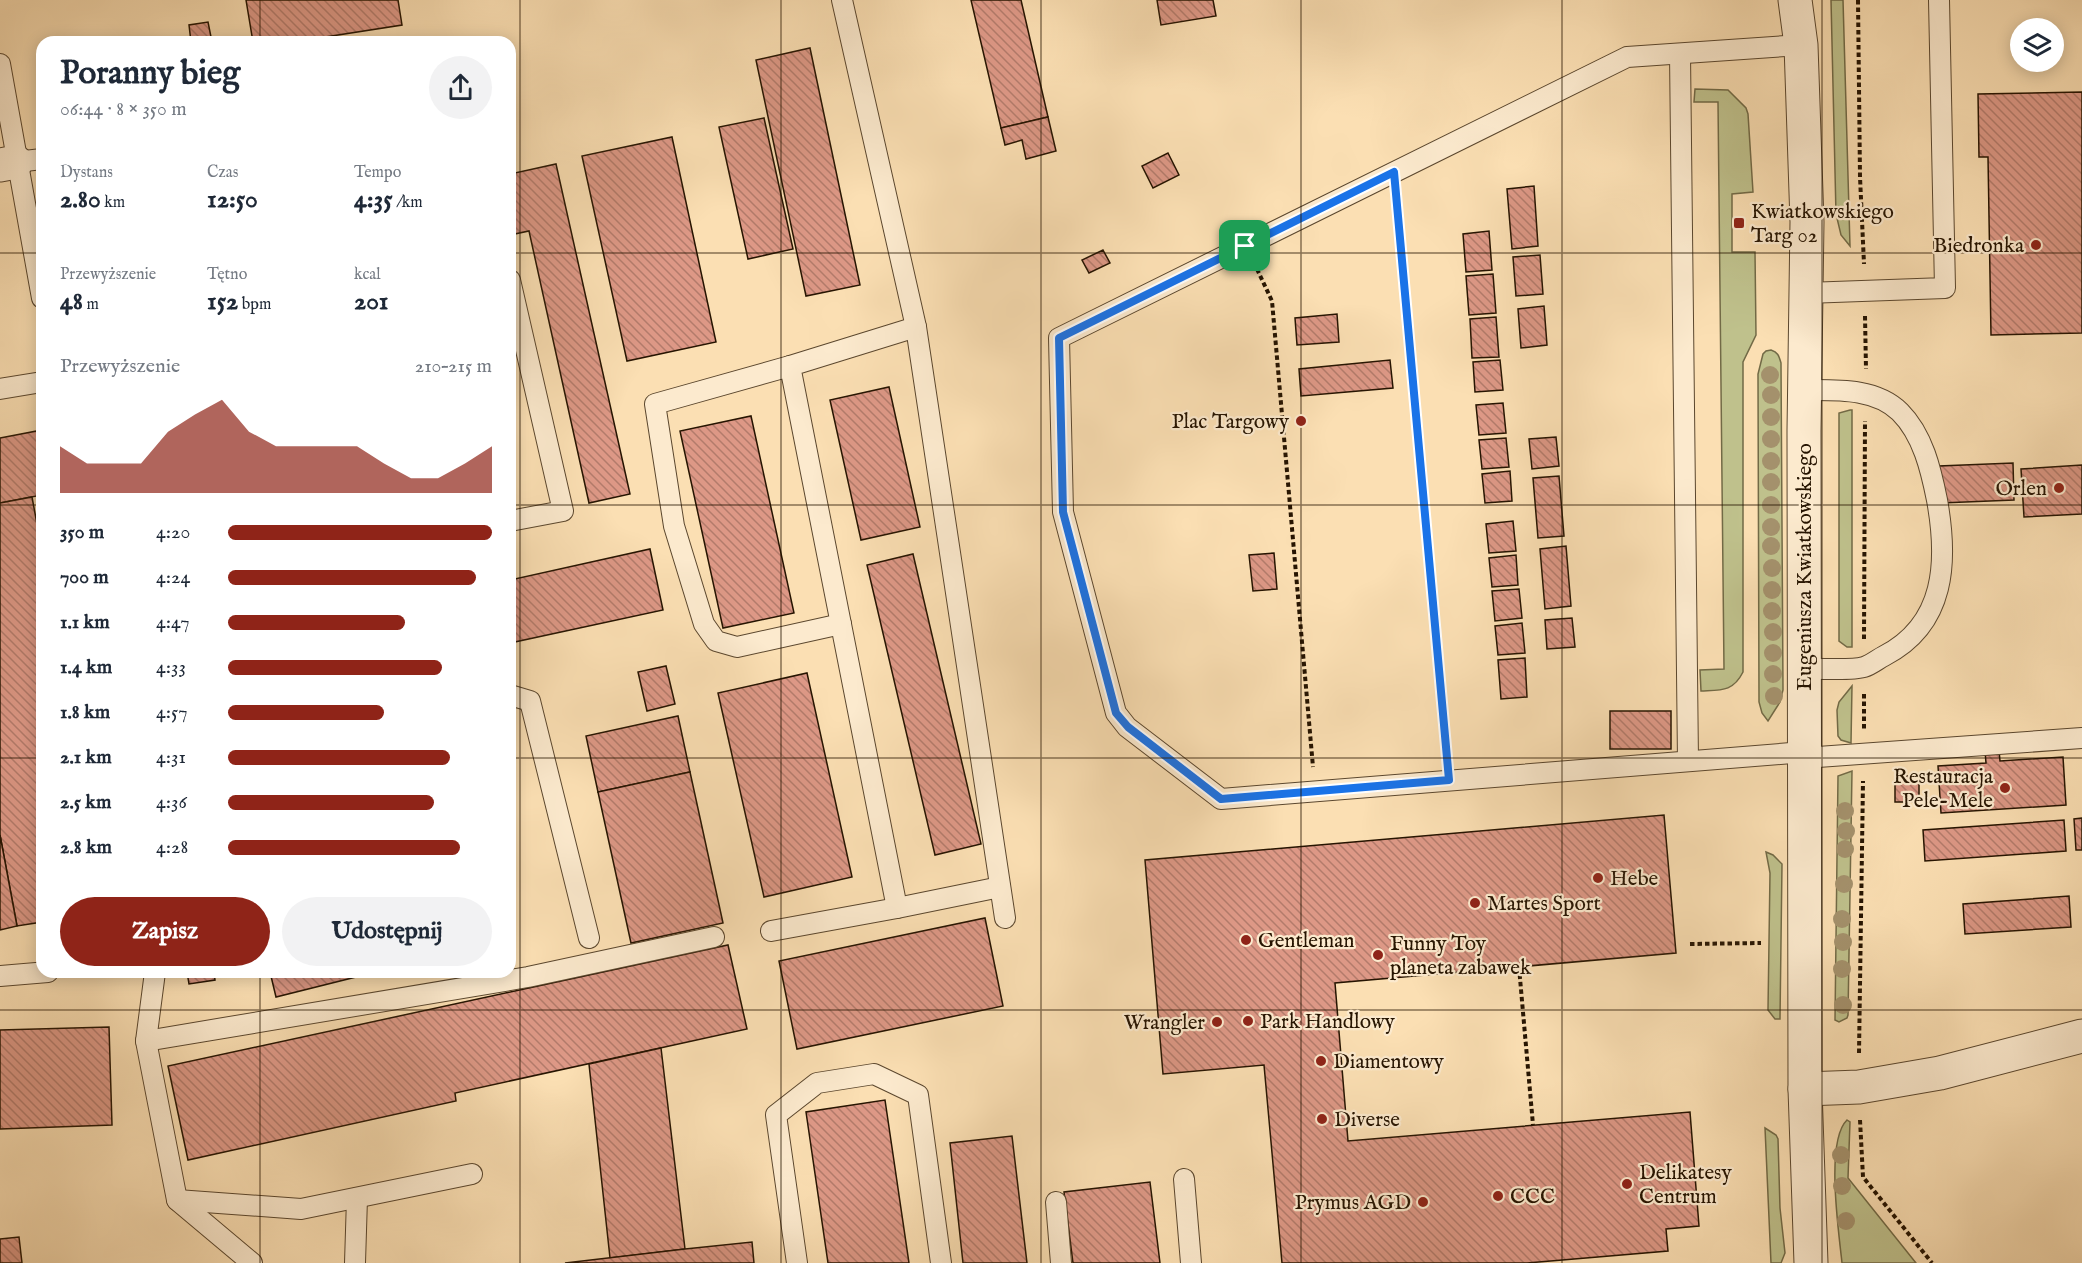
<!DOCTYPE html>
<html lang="pl">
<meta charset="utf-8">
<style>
:root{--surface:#fff;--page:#f2f2f3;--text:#1f2937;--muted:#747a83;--accent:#8f2418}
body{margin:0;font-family:"IM FELL English",serif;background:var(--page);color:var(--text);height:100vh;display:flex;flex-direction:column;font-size:22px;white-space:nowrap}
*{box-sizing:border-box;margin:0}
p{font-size:20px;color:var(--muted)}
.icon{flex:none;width:33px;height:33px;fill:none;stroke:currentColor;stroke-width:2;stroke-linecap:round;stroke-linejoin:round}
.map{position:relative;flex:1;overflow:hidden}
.side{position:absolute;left:36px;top:36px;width:480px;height:942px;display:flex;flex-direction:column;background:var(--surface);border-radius:18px;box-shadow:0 3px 15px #0003}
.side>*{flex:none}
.fabs{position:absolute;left:2010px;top:18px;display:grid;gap:12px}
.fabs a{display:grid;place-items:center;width:54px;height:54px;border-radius:50%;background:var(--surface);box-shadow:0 3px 15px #0003;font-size:30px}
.pin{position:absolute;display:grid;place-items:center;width:51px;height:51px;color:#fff;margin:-26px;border-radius:12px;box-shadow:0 3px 9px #0006}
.round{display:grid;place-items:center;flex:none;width:63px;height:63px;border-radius:32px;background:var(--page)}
.overview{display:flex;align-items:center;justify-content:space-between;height:102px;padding:0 24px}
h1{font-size:33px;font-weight:700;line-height:45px}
.figures{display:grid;grid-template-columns:repeat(3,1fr);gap:9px;height:102px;padding:6px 24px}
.figures div{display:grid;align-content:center}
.figures b{font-size:26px;font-weight:700}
.figures small{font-size:16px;font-weight:400}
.figures p{font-size:16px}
.chart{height:168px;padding:12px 24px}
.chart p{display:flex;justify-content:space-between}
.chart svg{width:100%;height:108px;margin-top:6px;fill:var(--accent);opacity:.7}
.action{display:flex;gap:12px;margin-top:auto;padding:12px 24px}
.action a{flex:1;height:69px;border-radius:36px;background:var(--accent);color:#fff;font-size:24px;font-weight:700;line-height:69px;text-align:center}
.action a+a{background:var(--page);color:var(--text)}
ul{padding:0 24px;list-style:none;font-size:20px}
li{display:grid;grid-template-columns:96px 72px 1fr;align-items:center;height:45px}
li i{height:15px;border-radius:8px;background:var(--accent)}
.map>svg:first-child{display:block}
.green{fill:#bfc18c;stroke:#726a46;stroke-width:1.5}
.building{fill:url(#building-back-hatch);stroke:#261401;stroke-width:1.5}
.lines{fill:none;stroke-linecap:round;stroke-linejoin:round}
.service-casing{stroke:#5b472e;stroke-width:22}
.minor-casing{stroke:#5b472e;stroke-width:35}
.tertiary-casing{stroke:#5b472e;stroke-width:35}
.path{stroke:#261401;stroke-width:4;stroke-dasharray:4.5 3;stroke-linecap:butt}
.service{stroke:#fceace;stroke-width:20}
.minor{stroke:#fceace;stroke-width:33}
.tertiary{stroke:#fceace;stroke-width:33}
.tree{fill:#a4916c}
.route-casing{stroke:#fff;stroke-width:12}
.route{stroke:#1a73e8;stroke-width:8}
.grid{fill:none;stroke:#261401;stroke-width:1.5;stroke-opacity:0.55}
.poi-dot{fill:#8f2418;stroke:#fceace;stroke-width:2}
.labels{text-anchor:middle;stroke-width:4.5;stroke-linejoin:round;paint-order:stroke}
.poi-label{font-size:21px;fill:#261401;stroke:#fceace;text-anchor:start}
.street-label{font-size:21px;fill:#261401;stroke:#fceace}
</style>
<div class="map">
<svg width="2082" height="1263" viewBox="0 0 2082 1263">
<defs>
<pattern id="building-back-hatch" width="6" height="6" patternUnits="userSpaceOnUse" patternTransform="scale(1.5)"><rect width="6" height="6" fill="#dd9886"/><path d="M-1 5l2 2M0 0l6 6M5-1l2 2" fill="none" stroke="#b37b6b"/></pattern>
</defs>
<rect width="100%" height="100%" fill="#fbdfb3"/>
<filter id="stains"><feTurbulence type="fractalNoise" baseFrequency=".00333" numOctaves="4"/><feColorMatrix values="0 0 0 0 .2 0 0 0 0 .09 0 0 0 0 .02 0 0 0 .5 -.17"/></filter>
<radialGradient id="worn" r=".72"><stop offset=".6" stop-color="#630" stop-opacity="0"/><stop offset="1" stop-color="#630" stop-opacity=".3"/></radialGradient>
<g class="green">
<polygon points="1831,0 1843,0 1850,246 1841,235 1836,214"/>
<path d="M1695,89L1728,90L1746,108L1748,114L1753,192L1732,194V252H1755L1756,335L1743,362V672C1733,692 1721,690 1701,691L1700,670L1724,669L1718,102H1694Z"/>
<path d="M1771,350C1778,352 1779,356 1781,363L1783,690L1780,702L1768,721L1762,713L1759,702L1758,374L1763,354L1766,351Z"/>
<polygon points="1850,410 1852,410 1852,647 1847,647 1839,641 1839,413"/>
<polygon points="1852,686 1851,743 1841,740 1838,736 1837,710 1839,702"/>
<polygon points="1852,771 1848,1015 1847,1018 1839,1022 1835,1020 1838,776"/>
<polygon points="1766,852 1773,855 1782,864 1780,1019 1775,1019 1768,1010 1770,873"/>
<path d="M1847,1120L1850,1122L1848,1178L1916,1263H1842C1839,1233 1825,1141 1847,1120Z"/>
<polygon points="1765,1128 1776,1135 1778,1139 1780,1208 1785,1253 1781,1263 1771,1263"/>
</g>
<g class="building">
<polygon points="246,0 398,0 402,25 293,42 253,42"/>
<polygon points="971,0 1021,0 1048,117 1001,128"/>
<polygon points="1157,0 1213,0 1216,16 1161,25"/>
<polygon points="208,22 212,42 191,42 189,25"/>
<polygon points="810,48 860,285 806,296 756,60"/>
<polygon points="2082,92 2082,333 1991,335 1988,157 1979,157 1978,94"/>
<polygon points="1048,117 1056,151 1026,159 1022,140 1005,145 1001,128"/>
<polygon points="764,118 793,249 748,259 719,127"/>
<polygon points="672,137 716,342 627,361 582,156"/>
<polygon points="1168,153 1179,175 1153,188 1142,166"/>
<polygon points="556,164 630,494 589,503 529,231 510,235 510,174"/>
<polygon points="1534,186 1538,246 1512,249 1507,189"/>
<polygon points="1489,231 1492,270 1466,272 1463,234"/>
<polygon points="1103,250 1110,263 1089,273 1082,260"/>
<polygon points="1540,255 1543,294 1516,296 1513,257"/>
<polygon points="1493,274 1496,313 1469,315 1466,276"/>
<polygon points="1544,306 1547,345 1521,348 1518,309"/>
<polygon points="1337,314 1339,342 1297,345 1295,318"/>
<polygon points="1496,317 1499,357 1472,358 1470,319"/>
<polygon points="1390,360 1393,388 1301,396 1299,369"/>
<polygon points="1500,360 1503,390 1475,392 1473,362"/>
<polygon points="889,387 920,527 861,540 830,400"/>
<polygon points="1503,403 1506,433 1479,435 1476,405"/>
<polygon points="751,416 794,613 723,628 680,431"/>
<polygon points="42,430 42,495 0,503 0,438"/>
<polygon points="1556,437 1559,466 1532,469 1529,439"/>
<polygon points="1506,438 1509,467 1482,469 1479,440"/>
<polygon points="2013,463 2014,500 1941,503 1939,466"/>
<polygon points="2082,465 2082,514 2024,517 2021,469"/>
<polygon points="1510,471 1512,501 1485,503 1482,474"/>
<polygon points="1559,476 1564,536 1538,538 1533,478"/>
<polygon points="32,497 42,551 42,922 17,926 0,835 0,503"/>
<polygon points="1513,521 1516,551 1489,553 1486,524"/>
<polygon points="1566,546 1571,606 1545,609 1540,549"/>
<polygon points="650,549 663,610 510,643 510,580"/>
<polygon points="1274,553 1277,589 1253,591 1249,555"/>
<polygon points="913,554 981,844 935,855 867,565"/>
<polygon points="1516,555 1518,585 1492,587 1489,558"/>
<polygon points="1519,589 1522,618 1495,621 1492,591"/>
<polygon points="1572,618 1575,647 1547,649 1545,620"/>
<polygon points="1522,623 1525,653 1498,655 1495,626"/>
<polygon points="1525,658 1527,697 1501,699 1498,660"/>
<polygon points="666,666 675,704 647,711 638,672"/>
<polygon points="807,673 852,877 764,897 718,693"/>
<rect x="1610" y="711" width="61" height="38"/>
<polygon points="678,716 690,772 598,792 586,736"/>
<polygon points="1999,750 2000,761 2063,757 2066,805 1941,813 1938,766 1986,763 1985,751"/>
<polygon points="690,772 723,923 631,943 598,792"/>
<rect x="1895" y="776" width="24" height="26"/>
<polygon points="1664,815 1676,953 1335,983 1348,1141 1690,1112 1699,1226 1666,1229 1668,1251 1527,1263 1282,1263 1264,1065 1163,1074 1145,860"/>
<polygon points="2082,818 2082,850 2076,850 2074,819"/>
<polygon points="2064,820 2066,851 1925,861 1923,830"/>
<polygon points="0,835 17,926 0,930"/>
<polygon points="2069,896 2071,927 1965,934 1963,904"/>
<polygon points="985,918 1003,1006 797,1049 779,961"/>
<polygon points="728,945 747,1029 455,1093 456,1101 188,1160 168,1066"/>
<polygon points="187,972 214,972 215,980 189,984"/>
<polygon points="270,972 376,972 276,997"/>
<polygon points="109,1027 112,1125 0,1129 0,1030"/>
<polygon points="661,1048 685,1249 610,1258 589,1064"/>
<polygon points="885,1100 909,1263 828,1263 806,1112"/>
<polygon points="1012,1136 1027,1263 963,1263 950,1143"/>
<polygon points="1150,1182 1160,1263 1073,1263 1064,1192"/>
<polygon points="19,1237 22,1263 0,1263 0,1239"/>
<polygon points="752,1242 754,1263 565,1263 685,1249"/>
</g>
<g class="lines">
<g class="service-casing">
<g id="service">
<polyline points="842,0 916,327 1005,918"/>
<polyline points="1801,45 1627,57 1059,338 1063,512 1116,713 1127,727 1221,799 1804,752"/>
<polyline points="1680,54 1688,761"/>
<polyline points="0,64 42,298"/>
<polyline points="16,162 42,159"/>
<polyline points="510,280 563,511 510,521"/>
<polyline points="1806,293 1945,288 1939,0"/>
<polyline points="916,327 790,366 897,908 1000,887"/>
<polyline points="790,366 655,404 674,526 704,624 716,641 737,647 841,624"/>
<polyline points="0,389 42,382"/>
<path d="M1804,669C1820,668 1851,671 1864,667C1871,665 1878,659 1884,656C1946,624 1948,561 1937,500C1931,470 1923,435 1900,412C1876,388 1837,390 1805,390"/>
<polyline points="510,695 530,701 589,938"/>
<polyline points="1804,758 2082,738"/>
<polyline points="771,931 897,908"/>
<polyline points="155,972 146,1041 177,1200 252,1263"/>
<polyline points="0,976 48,972"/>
<polyline points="146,1041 528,977 714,937"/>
<polyline points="1184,1179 1191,1263"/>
<polyline points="177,1200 301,1209 472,1174"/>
<polyline points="1056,1202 1061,1263"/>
<polyline points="355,1263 357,1198"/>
<polyline points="797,1263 776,1115 817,1083 874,1074 918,1095 941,1263"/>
</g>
</g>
<g class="minor-casing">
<g id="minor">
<polyline points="0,165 16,162"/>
<polyline points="1805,1089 1859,1087 1940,1073 2082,1036"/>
</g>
</g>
<g class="tertiary-casing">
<polyline id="tertiary" points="1795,0 1801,45 1807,222 1804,431 1805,1089 1811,1263"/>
</g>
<g class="path">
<polyline points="1858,0 1860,177 1864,264"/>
<polyline points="1396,201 1447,755"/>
<polyline points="1257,269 1272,301 1313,767"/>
<polyline points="1865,316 1866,369"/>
<polyline points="1864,639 1865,421"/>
<polyline points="1864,694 1864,729"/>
<polyline points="1690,944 1761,943"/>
<polyline points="1519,967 1533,1125"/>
<polyline points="1859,1053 1863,781"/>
<polyline points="1860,1120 1863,1177 1932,1263"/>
</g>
<use href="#service" class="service"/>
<use href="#minor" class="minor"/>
<use href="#tertiary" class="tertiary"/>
</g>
<g class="tree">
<circle cx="1770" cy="375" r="9"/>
<circle cx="1771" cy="395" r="9"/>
<circle cx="1771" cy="417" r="9"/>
<circle cx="1771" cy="439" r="9"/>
<circle cx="1771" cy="461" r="9"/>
<circle cx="1771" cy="482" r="9"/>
<circle cx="1771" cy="505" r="9"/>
<circle cx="1771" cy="527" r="9"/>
<circle cx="1771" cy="546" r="9"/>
<circle cx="1772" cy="568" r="9"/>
<circle cx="1772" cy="590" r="9"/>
<circle cx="1772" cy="611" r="9"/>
<circle cx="1773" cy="632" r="9"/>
<circle cx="1773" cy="653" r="9"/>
<circle cx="1773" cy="674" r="9"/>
<circle cx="1774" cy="696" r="9"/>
<circle cx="1845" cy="811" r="9"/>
<circle cx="1846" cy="831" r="9"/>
<circle cx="1845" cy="849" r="9"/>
<circle cx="1844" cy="884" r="9"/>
<circle cx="1842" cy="919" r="9"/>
<circle cx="1843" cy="942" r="9"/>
<circle cx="1842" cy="969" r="9"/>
<circle cx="1843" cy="1005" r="9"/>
<circle cx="1841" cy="1155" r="9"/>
<circle cx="1842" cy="1186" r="9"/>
<circle cx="1846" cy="1221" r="9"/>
</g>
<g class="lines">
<g class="route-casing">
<polygon id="route" points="1394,172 1449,780 1221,799 1128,727 1116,713 1063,512 1059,338"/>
</g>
<use href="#route" class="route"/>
</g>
<path class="grid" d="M260,0V42M520,0V1263M781,0V1263M1041,0V1263M1301,0V1263M1562,0V1263M1822,0V1263M0,253H42M510,253H2082M0,505H42M510,505H2082M0,758H42M510,758H2082M260,972V1263M0,1010H2082"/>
<g class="poi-dot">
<rect x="1733" y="217" width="12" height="12" rx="3"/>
<circle cx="2036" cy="245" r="6"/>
<circle cx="1301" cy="421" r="6"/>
<circle cx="2059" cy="488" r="6"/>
<circle cx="2005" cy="788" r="6"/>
<circle cx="1598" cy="878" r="6"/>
<circle cx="1475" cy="903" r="6"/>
<circle cx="1246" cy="940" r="6"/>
<circle cx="1378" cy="955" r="6"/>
<circle cx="1248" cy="1021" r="6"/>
<circle cx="1217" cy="1022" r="6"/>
<circle cx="1321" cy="1061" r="6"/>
<circle cx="1322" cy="1119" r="6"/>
<circle cx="1627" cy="1184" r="6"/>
<circle cx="1498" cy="1196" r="6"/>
<circle cx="1423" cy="1202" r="6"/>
</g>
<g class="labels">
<g class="poi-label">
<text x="1751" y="218">Kwiatkowskiego<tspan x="1751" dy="24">Targ 02</tspan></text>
<text x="2024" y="252" text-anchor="end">Biedronka</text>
<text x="1289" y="428" text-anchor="end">Plac Targowy</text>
<text x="2047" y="495" text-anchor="end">Orlen</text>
<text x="1993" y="783" text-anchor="end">Restauracja<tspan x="1993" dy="24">Pele-Mele</tspan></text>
<text x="1610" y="885">Hebe</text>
<text x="1487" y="910">Martes Sport</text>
<text x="1258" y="947">Gentleman</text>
<text x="1390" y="950">Funny Toy<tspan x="1390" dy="24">planeta zabawek</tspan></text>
<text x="1260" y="1028">Park Handlowy</text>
<text x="1205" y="1029" text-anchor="end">Wrangler</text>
<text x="1333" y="1068">Diamentowy</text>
<text x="1334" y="1126">Diverse</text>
<text x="1639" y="1179">Delikatesy<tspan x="1639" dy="24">Centrum</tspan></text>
<text x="1510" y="1203">CCC</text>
<text x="1411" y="1209" text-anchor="end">Prymus AGD</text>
</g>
<g class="street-label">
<text transform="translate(1804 567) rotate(-90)" y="7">Eugeniusza Kwiatkowskiego</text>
</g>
</g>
<rect width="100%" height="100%" filter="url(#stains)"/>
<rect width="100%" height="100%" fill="url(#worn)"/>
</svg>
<div class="fabs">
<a><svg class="icon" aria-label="layers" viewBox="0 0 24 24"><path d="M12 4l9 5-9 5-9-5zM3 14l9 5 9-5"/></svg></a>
</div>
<div class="pin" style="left:1245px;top:246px;background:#1e9e55"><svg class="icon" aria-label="arrive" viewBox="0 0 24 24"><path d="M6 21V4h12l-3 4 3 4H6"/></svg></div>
<section class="side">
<div class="overview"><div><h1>Poranny bieg</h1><p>06:44 · 8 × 350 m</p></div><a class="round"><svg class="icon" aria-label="share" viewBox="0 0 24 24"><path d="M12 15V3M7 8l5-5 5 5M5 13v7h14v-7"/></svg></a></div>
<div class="figures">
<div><p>Dystans</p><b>2.80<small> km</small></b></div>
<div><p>Czas</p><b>12:50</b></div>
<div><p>Tempo</p><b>4:35<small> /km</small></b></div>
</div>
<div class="figures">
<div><p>Przewyższenie</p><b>48<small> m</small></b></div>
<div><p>Tętno</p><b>152<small> bpm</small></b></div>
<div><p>kcal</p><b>201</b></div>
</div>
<div class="chart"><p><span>Przewyższenie</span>210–215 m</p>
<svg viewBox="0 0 160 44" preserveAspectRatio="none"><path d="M0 44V25L10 32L20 32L30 32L40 19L50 12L60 6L70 19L80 25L90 25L100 25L110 25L120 32L130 38L140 38L150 32L160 25V44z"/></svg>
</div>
<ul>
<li><b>350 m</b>4:20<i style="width:100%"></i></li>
<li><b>700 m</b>4:24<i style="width:94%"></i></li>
<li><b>1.1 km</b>4:47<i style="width:67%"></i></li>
<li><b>1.4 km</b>4:33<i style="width:81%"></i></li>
<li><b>1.8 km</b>4:57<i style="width:59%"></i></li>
<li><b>2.1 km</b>4:31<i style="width:84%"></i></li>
<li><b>2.5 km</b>4:36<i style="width:78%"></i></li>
<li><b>2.8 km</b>4:28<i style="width:88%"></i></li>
</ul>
<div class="action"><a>Zapisz</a><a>Udostępnij</a></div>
</section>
</div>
